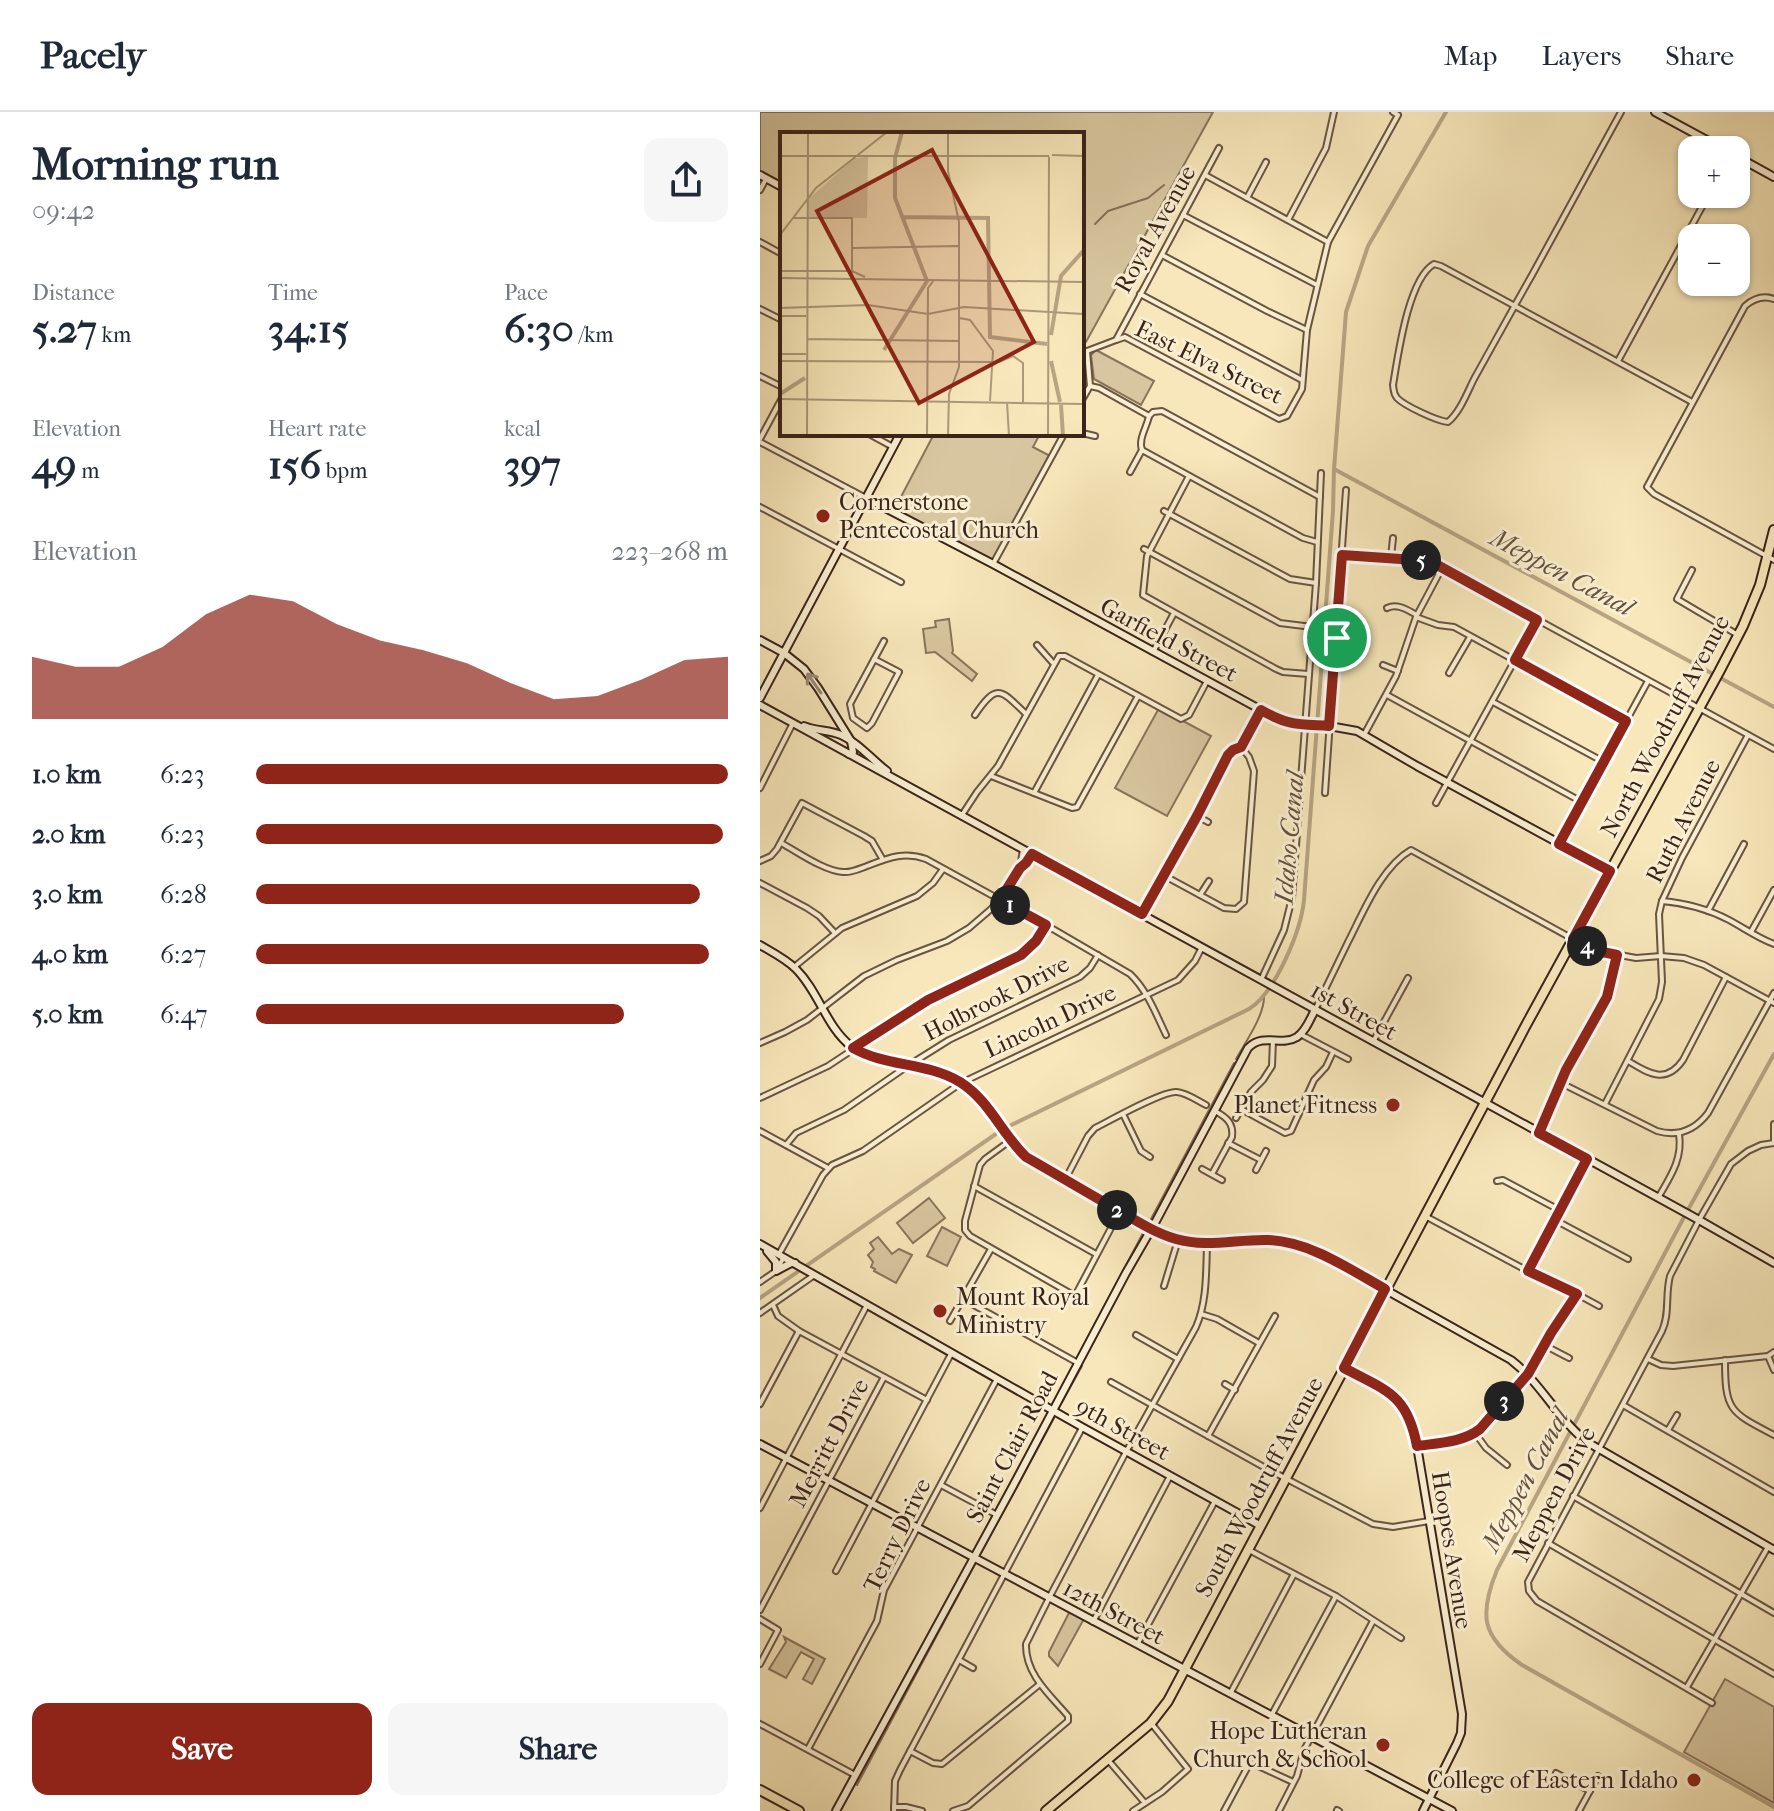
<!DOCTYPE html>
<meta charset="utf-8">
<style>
:root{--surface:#fff;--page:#f6f6f7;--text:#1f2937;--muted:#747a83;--line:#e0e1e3;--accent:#8f2418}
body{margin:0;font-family:"IM FELL French Canon",serif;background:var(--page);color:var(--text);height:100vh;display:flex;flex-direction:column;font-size:30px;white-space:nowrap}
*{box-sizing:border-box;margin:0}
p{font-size:26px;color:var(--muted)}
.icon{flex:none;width:44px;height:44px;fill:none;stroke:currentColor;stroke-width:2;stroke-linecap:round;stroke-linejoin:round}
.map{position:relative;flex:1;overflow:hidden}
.sheet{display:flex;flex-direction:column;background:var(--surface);width:760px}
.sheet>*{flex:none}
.buttons{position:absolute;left:918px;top:24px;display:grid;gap:16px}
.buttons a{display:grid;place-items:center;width:72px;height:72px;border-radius:16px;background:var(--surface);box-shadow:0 2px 6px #0004;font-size:40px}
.pin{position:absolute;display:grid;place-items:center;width:68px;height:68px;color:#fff;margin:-34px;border:4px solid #fff;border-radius:50%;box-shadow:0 2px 8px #0007}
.km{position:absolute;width:40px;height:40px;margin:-20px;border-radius:50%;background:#222;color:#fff;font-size:22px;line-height:40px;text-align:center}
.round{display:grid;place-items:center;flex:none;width:84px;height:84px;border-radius:16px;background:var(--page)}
.headline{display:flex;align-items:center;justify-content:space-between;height:136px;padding:0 32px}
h1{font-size:44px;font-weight:800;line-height:60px}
.figures{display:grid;grid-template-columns:repeat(3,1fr);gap:12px;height:136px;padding:8px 32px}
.figures div{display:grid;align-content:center}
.figures b{font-size:40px;font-weight:800}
.figures small{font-size:22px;font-weight:400}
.figures p{font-size:22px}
.chart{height:224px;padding:16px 32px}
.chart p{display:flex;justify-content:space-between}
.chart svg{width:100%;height:144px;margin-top:8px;fill:var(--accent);opacity:.7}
.primary-button{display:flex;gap:16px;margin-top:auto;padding:16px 32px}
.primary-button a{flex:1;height:92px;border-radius:16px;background:var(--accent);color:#fff;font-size:32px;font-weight:800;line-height:92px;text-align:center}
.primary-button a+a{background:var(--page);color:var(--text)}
ul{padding:0 32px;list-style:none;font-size:26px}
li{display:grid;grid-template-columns:128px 96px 1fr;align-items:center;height:60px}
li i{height:20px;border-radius:10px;background:var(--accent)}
header{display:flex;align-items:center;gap:48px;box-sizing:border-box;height:112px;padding:0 40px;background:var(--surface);border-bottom:2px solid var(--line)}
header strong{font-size:38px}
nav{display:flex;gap:44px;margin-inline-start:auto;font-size:28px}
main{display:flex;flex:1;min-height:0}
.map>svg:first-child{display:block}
.green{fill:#d7c69f;stroke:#88745c;stroke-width:2}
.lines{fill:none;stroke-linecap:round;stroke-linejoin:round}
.stream{stroke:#85705a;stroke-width:2}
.canal{stroke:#b7a484;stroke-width:4}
.street-casing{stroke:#695442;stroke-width:8}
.secondary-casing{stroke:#3a231a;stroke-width:10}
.primary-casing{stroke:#3a231a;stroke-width:12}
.street{stroke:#faefd2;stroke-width:4}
.secondary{stroke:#faefd2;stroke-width:6}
.primary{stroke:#f7e7ba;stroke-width:8}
.oneway{stroke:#9a8976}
.route-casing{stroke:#fff;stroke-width:16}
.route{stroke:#8f2418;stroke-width:10}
.poi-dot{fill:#8f2418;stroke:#faefd2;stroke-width:3}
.labels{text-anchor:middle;stroke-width:6;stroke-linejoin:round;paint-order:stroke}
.street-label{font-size:24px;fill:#3a231a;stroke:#faefd2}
.poi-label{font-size:24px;fill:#3a231a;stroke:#faefd2;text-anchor:end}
.water-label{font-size:26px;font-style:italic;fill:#66503f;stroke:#faefd2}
.inset-river{fill:none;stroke:#b7a484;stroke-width:4}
.inset-road{fill:none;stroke:#ab997a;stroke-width:2}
.view{fill:#8f2418;fill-opacity:0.15;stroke:#8f2418;stroke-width:4}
.inset-edge{fill:none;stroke:#3a231a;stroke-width:4}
</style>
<header>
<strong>Pacely</strong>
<nav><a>Map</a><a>Layers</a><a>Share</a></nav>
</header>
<main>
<section class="sheet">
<div class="headline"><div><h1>Morning run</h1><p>09:42</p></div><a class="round"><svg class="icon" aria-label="share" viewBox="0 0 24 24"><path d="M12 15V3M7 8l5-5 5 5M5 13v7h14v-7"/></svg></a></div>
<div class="figures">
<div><p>Distance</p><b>5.27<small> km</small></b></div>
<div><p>Time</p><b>34:15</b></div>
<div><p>Pace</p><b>6:30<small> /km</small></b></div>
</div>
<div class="figures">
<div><p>Elevation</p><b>49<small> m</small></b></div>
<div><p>Heart rate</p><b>156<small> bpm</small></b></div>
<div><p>kcal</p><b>397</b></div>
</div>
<div class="chart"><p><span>Elevation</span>223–268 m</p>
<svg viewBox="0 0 160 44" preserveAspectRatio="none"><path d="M0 44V25L10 28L20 28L30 22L40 12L50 6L60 8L70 15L80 20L90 23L100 27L110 33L120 38L130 37L140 32L150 26L160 25V44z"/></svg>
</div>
<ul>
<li><b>1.0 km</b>6:23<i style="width:100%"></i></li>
<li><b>2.0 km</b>6:23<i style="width:99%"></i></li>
<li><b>3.0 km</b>6:28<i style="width:94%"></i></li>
<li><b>4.0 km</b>6:27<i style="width:96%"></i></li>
<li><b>5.0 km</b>6:47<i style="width:78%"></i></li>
</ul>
<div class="primary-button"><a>Save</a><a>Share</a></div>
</section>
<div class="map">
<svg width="1014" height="1699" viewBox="0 0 1014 1699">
<rect width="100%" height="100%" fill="#f7e7ba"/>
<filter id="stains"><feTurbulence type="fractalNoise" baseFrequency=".0025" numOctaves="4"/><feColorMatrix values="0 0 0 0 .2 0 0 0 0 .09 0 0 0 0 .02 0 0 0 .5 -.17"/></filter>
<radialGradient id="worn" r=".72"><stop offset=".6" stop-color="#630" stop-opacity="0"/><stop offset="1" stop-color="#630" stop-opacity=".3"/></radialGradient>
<g class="green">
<polygon points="0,0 453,0 326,230 322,231 322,22 22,22 22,75 0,63"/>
<polygon points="336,238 394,269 381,293 334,267 331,243"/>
<polygon points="174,322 280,322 273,335 292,345 233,452 133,400"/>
<polygon points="189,507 193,539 192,541 217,562 212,569 175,540 166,541 163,517 176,515 175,509"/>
<polygon points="399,596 451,624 407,704 355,676"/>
<polygon points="169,1086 185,1106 153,1131 137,1111"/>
<polygon points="182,1115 201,1125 187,1154 167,1144"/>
<polygon points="118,1125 132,1142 139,1137 152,1143 136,1171 114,1159 115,1157 111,1155 113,1150 108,1143 114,1137 110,1131"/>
<polygon points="311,1497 325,1505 298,1554 289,1544 289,1540"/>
<polygon points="24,1525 65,1547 52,1572 43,1567 54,1547 41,1540 26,1566 9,1557 26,1530"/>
<polygon points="965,1567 1014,1595 1014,1691 924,1640"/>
</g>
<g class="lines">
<g class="stream">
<polyline points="335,112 348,99 388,86 404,73"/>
<path d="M476,947C485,931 504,904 504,885"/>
<polyline points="391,1107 474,951"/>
<polyline points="318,1244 383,1121"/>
<polyline points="302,1290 322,1254"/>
<polyline points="221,1441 294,1306"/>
<polyline points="97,1673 215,1452"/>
</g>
<g class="canal">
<polyline points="574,357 1014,595"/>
<path d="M1014,942L923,1107L737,1458C719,1502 721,1525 762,1553L1014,1695"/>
<path d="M0,1186L243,1017L489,897C515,881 541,819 544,788L573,399L574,357L586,200L608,134L686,0"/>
</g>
<g class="street-casing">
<g id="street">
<path d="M861,0L772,163C752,198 733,233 714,267C707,281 700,300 688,310C677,309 645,294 637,286C633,281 634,279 633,273C638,244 648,167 674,152L681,154L932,290"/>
<polyline points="445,63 568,130"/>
<polyline points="0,78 6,67"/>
<polyline points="487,86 506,50"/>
<polyline points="423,103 557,173"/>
<polyline points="528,108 566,36 574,0"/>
<polyline points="0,130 22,142"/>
<polyline points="402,143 507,199 547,218"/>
<polyline points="380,182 542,268"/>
<path d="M1014,187C1003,183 993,187 985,194L887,375L894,382L1014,448"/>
<polyline points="0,197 22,208"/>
<polyline points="356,228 365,225 519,307 527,304 542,277 547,218 568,130 638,3 633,0"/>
<polyline points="327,239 356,228 459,36"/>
<polyline points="858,249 949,82"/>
<polyline points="0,264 22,275"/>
<polyline points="330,274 339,276 389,304"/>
<polyline points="322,288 330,274 327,239"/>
<polyline points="389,304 393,300 402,299 560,385"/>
<polyline points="322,321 335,324"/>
<polyline points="109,322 133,335"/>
<polyline points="0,327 22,286"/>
<polyline points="0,330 106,386"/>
<polyline points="382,338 543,426 557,430"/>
<path d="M370,360L382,338C378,327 387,315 389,304"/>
<polyline points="429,364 387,444 383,483 516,557 523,560 548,562"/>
<polyline points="0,395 141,470"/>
<polyline points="404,399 530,467 556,471"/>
<polyline points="384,437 520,511 552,515"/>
<polyline points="582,443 670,449 1014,637"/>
<polyline points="631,445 633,426"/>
<polyline points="233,452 304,322"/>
<polyline points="932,458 917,487 978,523"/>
<path d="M627,496C638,491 647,498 657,503"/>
<polyline points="656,505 678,513 694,515 866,609"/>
<polyline points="277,533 293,551"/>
<polyline points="393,540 414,501"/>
<polyline points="114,547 139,560 112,611 107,616 93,606 90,592 124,529"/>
<polyline points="623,553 638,559"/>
<polyline points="689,561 710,525"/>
<polyline points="627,583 822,690"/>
<polyline points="733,590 844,650"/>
<path d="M215,603C237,570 241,578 266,602"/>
<polyline points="604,623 636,564 656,505 682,456"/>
<polyline points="231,664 312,696 317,695 378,584"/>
<polyline points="0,676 33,611"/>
<polyline points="274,681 338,563"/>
<polyline points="565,681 586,378"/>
<polyline points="676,691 777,508"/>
<polyline points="202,703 217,680 238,654 299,544 305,544 421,607 429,603 447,569"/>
<polyline points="437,704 448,710"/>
<path d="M21,731C38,740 64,759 83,760C91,761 99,757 107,754C128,746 144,739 166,747L286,813L370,862C387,878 396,902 406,923"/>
<polyline points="799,732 888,569"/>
<polyline points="0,749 11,744 17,737 42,691 104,724 112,729 123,748"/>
<polyline points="260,756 263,737"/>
<polyline points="403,763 464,796 476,797 484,790 494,659 489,645 481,635"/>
<polyline points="0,771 47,796 59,804 75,821"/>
<polyline points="440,783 449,769"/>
<path d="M902,789C925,791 948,797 969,808C984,816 998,826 1014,832"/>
<polyline points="948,799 984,732"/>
<polyline points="382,802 468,643 473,638 481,635 500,599"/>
<polyline points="991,820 1014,778"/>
<polyline points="34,855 82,816 157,784 173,771 183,757"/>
<polyline points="501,868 524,818 532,786 556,471 561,361"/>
<path d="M555,898C566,875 577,853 588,830C603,801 621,755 651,738L833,838L876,846L901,844L924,846L944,853L1014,891"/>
<polyline points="540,922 588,947"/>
<polyline points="613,930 648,866"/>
<polyline points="0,931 25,920 47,908 104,864 137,848 187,829 209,816 230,798 240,788 260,756 266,751 272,742"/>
<path d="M868,949C888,961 906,973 923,948L966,865"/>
<path d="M801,971L897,1019C918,1025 935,1018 948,1001L1014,881"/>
<polyline points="0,986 68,954 168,888 261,843 276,829 286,813"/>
<polyline points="845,992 899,887 902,870 899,802 902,789 922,746 988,623"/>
<polyline points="481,997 525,1021 531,1019 554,968 566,955 573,940"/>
<polyline points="363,1002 381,1039 390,1045"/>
<polyline points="476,1006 491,980 503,968 512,954 513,928"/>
<polyline points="0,1019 68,1056"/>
<polyline points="779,1021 806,958 847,885 857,843"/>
<polyline points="251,1028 225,1047 220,1053 205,1109 205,1118 210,1124 315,1184 360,1099"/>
<polyline points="468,1031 501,1048"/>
<polyline points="1014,1031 1014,1012"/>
<polyline points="26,1033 36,1021 84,998 149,953 189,928 320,865 330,856 338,843"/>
<polyline points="442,1057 462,1068"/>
<polyline points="496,1058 506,1039"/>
<path d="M452,1062L472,1025C474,1011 466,1005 455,999"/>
<path d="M305,1068L328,1024L335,1016C351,1008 404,978 417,980C427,981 438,989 446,993"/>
<polyline points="737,1069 743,1068 801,1099"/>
<polyline points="214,1074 336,1142"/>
<path d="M898,1086C910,1065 923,1047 919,1022"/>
<polyline points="665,1104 781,1166 804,1175 839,1194"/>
<polyline points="795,1108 868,1147"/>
<polyline points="19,1142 63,1063 72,1053 103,1039 201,971 418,868 435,849 441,837"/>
<polyline points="768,1158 827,1047"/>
<polyline points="0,1170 16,1159 24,1145"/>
<polyline points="404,1174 418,1128"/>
<polyline points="203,1187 318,1251"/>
<polyline points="13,1193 18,1204 39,1219 167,1288"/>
<polyline points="0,1201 53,1164"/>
<polyline points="441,1202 457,1207 499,1231"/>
<polyline points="190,1209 231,1137"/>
<polyline points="376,1223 418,1247"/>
<polyline points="784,1233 809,1246"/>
<polyline points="1008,1244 1014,1258"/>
<polyline points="888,1247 901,1253 913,1254 1008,1244 1014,1240"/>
<path d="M965,1248C965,1299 970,1300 1014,1323"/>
<polyline points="351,1270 502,1354 613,1412 633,1415 669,1409"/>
<polyline points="465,1272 475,1278"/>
<polyline points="0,1292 39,1219"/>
<polyline points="863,1293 1014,1380"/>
<polyline points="908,1318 917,1303"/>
<polyline points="715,1321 726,1336 747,1353"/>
<polyline points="448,1324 515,1204"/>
<polyline points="657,1334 702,1326 720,1317 768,1262 791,1221 817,1182"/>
<polyline points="181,1373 237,1403"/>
<polyline points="813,1384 1014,1501"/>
<polyline points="0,1396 107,1193"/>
<polyline points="788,1431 1014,1562"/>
<polyline points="489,1438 576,1484 641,1526"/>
<polyline points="76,1459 191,1242"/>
<polyline points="0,1498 124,1265"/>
<polyline points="0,1507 18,1518 0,1552"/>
<polyline points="333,1510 410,1364"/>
<polyline points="378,1531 455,1389"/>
<polyline points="199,1548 213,1556"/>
<polyline points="927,1575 1008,1435"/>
<polyline points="470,1582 534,1462"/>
<path d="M952,1591L777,1489L769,1479L768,1470L902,1219C910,1202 905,1183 910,1164L939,1108L971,1052L988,1039L1001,1033L1014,1031"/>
<polyline points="511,1604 576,1484"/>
<polyline points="0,1612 95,1663"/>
<polyline points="48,1637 117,1509 124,1478 237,1267"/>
<polyline points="150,1639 173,1651 182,1652 280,1572"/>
<polyline points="348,1648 385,1691"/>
<polyline points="796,1661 830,1679"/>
<polyline points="134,1695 146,1695 162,1699"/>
<polyline points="577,1698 579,1699"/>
<polyline points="134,1699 135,1669 140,1658 322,1316"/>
<path d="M193,1699L208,1694L308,1609V1604C290,1583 265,1562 266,1532L289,1486L366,1340L436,1215C447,1190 446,1161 447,1133"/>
<polyline points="373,1699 402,1680 428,1657 391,1611"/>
<polyline points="464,1699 487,1656 492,1651 533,1670"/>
<polyline points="519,1699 537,1664 544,1638 551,1625 613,1509"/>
<polyline points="819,1699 838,1664"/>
</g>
</g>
<g class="secondary-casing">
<g id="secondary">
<polyline points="895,0 965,38"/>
<polyline points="976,44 1014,65"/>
<polyline points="0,63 22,75"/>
<polyline points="106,386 233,452 516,606 533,612 569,614 597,619 657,654 850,759"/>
<polyline points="0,528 24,541 44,557 58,576 91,629 93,640 89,642"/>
<polyline points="0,586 140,322"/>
<polyline points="0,593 939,1108 1014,1151"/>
<path d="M44,614C56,619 70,618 81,623C99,631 112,648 127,659"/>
<path d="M0,833C12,840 26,847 36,857C59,880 66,915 92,935C115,953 162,951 191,965C230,984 238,1018 266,1045L384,1112L418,1128L447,1132L495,1128L520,1129L543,1134L558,1140L751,1248C781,1271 797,1306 827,1330L1014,1438"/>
<polyline points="0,1132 322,1315 501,1414"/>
<polyline points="7,1139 16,1150 16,1159 31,1151 35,1151"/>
<path d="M584,1256C628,1280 646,1281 657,1334L702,1602L701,1621L697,1631L663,1699"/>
<polyline points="0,1332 692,1699"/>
<path d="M76,1699L253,1374L366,1161L396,1109L488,936C504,920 521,935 537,925C546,919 550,907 555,898"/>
</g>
</g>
<g class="primary-casing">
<g id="primary">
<polyline points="0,1678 39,1699"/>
<polyline points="286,1699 391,1611 408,1589 765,915 959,560 983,514 1000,473 1014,418"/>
</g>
</g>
<use href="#street" class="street"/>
<use href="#secondary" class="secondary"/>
<use href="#primary" class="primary"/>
</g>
<defs><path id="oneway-shaft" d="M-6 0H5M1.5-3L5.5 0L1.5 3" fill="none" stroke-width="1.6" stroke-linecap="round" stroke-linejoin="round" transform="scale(2)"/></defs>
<use class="oneway" href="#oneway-shaft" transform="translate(54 571) rotate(-125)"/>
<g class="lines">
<g class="route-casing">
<path id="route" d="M582,443L670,449L777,508L755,548L866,609L799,732L850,759L813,827L833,838L857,843L847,885L806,958L779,1021L827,1047L768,1159L817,1182L791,1221L768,1262L720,1317C704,1330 678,1331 657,1334C647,1282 627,1279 584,1256L625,1177C589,1157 551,1130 508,1128C477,1127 447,1136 416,1127C395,1121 375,1108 356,1097C326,1080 296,1062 266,1045C241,1021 230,989 200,970C167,950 126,955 93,936L168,888L261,843L276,829L286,813L240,788L260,756L266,751L272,742L382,802L437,704L468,643L473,638L481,635L501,598C529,614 538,612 569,614Z"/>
</g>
<use href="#route" class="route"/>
</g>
<g class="poi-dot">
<circle cx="63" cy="404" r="8"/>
<circle cx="633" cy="993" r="8"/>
<circle cx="180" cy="1199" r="8"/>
<circle cx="623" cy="1633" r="8"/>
<circle cx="934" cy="1668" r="8"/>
</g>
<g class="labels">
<g class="street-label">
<text transform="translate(395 117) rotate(-61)" y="8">Royal Avenue</text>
<text transform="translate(449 250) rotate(26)" y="8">East Elva Street</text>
<text transform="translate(409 528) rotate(28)" y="8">Garfield Street</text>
<text transform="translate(905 614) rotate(-62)" y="8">North Woodruff Avenue</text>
<text transform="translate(923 709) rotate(-63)" y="8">Ruth Avenue</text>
<text transform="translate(236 886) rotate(-27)" y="8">Holbrook Drive</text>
<text transform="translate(594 899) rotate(29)" y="8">1st Street</text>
<text transform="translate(290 909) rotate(-25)" y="8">Lincoln Drive</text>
<text transform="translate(363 1317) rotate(29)" y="8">9th Street</text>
<text transform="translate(69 1331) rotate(-62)" y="8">Merritt Drive</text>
<text transform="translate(252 1335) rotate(-62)" y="8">Saint Clair Road</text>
<text transform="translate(499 1375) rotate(-62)" y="8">South Woodruff Avenue</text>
<text transform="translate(794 1382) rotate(-62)" y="8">Meppen Drive</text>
<text transform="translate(137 1423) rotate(-64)" y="8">Terry Drive</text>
<text transform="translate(692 1438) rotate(81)" y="8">Hoopes Avenue</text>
<text transform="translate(354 1500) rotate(28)" y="8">12th Street</text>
</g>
<g class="poi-label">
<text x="79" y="398" text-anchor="start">Cornerstone<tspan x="79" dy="28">Pentecostal Church</tspan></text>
<text x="617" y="1001">Planet Fitness</text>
<text x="196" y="1193" text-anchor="start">Mount Royal<tspan x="196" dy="28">Ministry</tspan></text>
<text x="607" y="1627">Hope Lutheran<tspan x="607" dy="28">Church &amp; School</tspan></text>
<text x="918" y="1676">College of Eastern Idaho</text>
</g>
<g class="water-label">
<text transform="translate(802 460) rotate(28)" y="9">Meppen Canal</text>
<text transform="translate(529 726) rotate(-85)" y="9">Idaho Canal</text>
<text transform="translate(765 1368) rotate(-62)" y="9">Meppen Canal</text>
</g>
</g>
<g transform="translate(20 20)">
<rect width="304" height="304" fill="#f7e7ba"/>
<path d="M88,25L87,86L28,85L27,68L75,26Z" fill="#d7c69f"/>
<path class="inset-river" d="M123,85L208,86L210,205L267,212M271,203L281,144L304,118M104,218L147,149L115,66V26L122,0M271,229L280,270M0,262L25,246M281,273L283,304"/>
<path class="inset-road" d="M272,23L304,24M0,24H269M13,86H72V141M0,103L36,56L107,0M72,116L178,114M0,139H72L85,145M0,146L304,150M0,176L88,173L148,182L184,175L303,182M303,181L304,150M0,184H26M179,186L190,188L213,219L210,269M27,207L179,209M0,222H26M0,229L219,230L233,224L243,231V271M0,267L304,272M227,270L229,304M27,304L28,0M147,304L148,156L154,148M168,304L169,262L179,235V90L168,39V0M268,304L269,25"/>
<path class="view" d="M152,18L254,210L139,271L37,79Z"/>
<rect width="304" height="304" class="inset-edge"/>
</g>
<rect width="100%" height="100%" filter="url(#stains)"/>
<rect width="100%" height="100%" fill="url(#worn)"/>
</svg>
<div class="buttons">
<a>+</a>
<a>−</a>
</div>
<div class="pin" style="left:577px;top:526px;background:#1e9e55"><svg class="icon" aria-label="arrive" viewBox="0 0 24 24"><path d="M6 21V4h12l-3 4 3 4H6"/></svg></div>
<b class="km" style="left:250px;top:793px">1</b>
<b class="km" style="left:357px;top:1098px">2</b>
<b class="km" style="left:744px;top:1289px">3</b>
<b class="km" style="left:827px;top:834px">4</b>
<b class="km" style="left:661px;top:448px">5</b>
</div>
</main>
